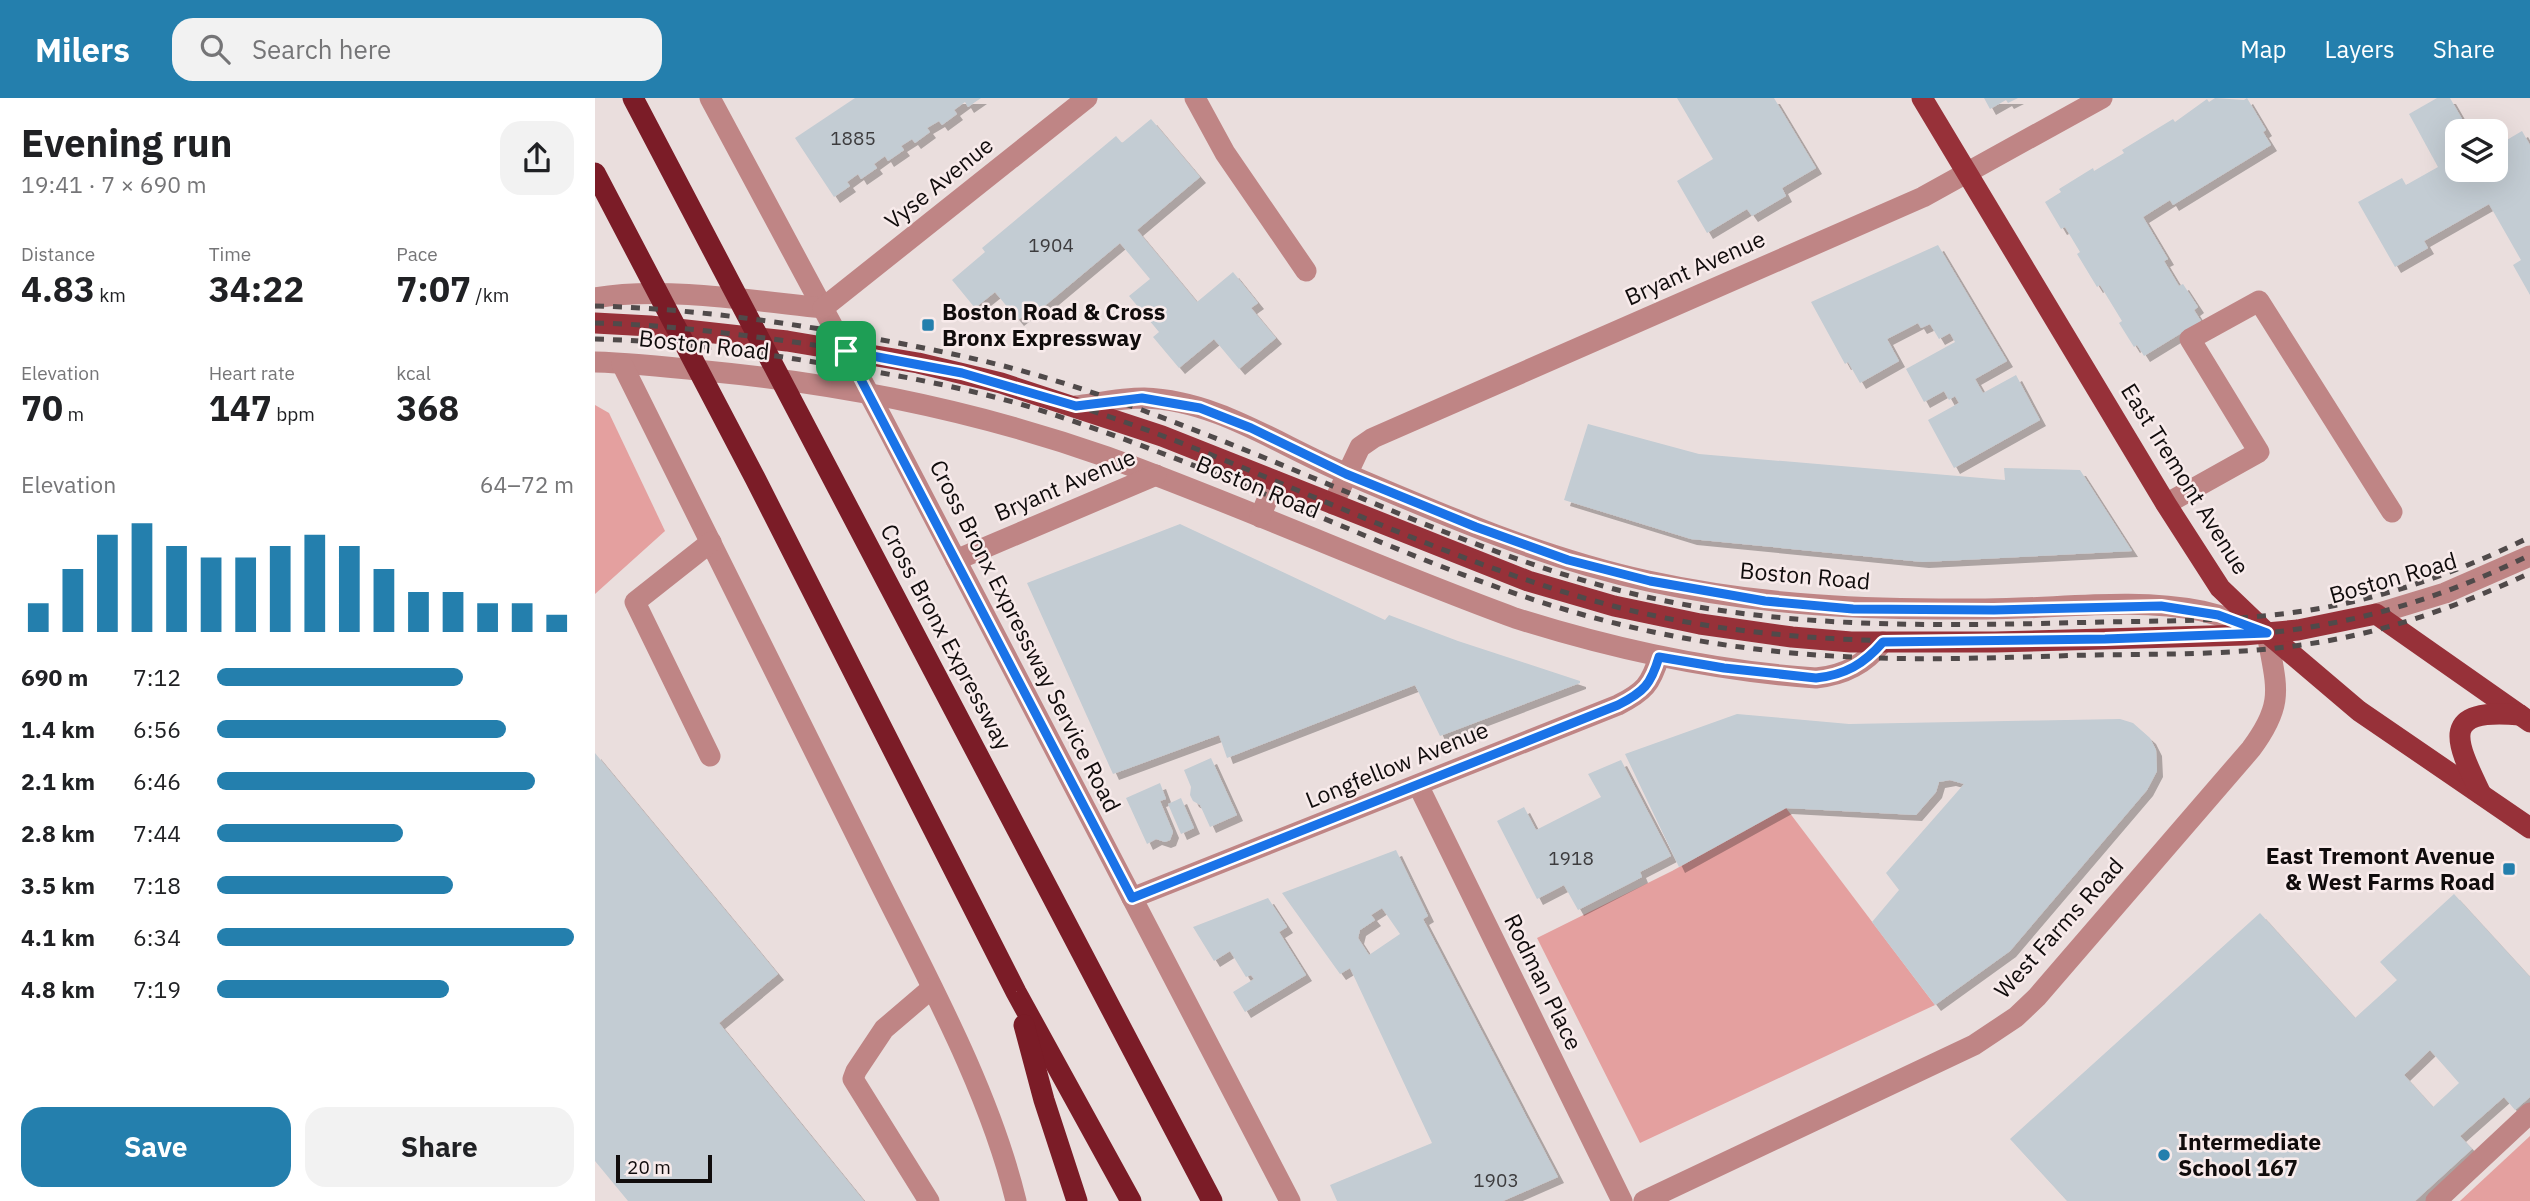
<!DOCTYPE html>
<meta charset="utf-8">
<style>
:root{--surface:#fff;--page:#f2f2f2;--text:#202124;--muted:#757577;--accent:#247fad}
body{margin:0;font-family:"IBM Plex Sans",sans-serif;background:var(--page);color:var(--text);height:100vh;display:flex;flex-direction:column;font-size:26px;white-space:nowrap}
*{box-sizing:border-box;margin:0}
p{font-size:23px;color:var(--muted)}
.icon{flex:none;width:38px;height:38px;fill:none;stroke:currentColor;stroke-width:2;stroke-linecap:round;stroke-linejoin:round}
.map{position:relative;flex:1;overflow:hidden}
.sheet{display:flex;flex-direction:column;background:var(--surface);width:595px}
.sheet>*{flex:none}
.buttons{position:absolute;left:1850px;top:21px;display:grid;gap:14px}
.buttons a{display:grid;place-items:center;width:63px;height:63px;border-radius:14px;background:var(--surface);box-shadow:0 7px 28px #0002;font-size:35px}
.scale{position:absolute;left:21px;bottom:18px;width:96px;box-sizing:border-box;padding-left:7px;border:4px solid #100c0c;border-top:0;font-size:19px;line-height:24px;white-space:nowrap;color:#100c0c;-webkit-text-stroke:5px #f8ebeb;paint-order:stroke}
.pin{position:absolute;display:grid;place-items:center;width:60px;height:60px;color:#fff;margin:-30px;border-radius:14px;box-shadow:0 4px 10px #0006}
.round{display:grid;place-items:center;flex:none;width:74px;height:74px;border-radius:21px;background:var(--page)}
.summary{display:flex;align-items:center;justify-content:space-between;height:119px;padding:0 21px}
h1{font-size:38px;font-weight:800;line-height:52px}
.figures{display:grid;grid-template-columns:repeat(3,1fr);gap:10px;height:119px;padding:7px 21px}
.figures div{display:grid;align-content:center}
.figures b{font-size:35px;font-weight:800}
.figures small{font-size:19px;font-weight:400}
.figures p{font-size:19px}
.chart{height:196px;padding:14px 21px}
.chart p{display:flex;justify-content:space-between}
.chart svg{width:100%;height:126px;margin-top:7px;stroke:var(--accent);stroke-width:6}
.action{display:flex;gap:14px;margin-top:auto;padding:14px 21px}
.action a{flex:1;height:80px;border-radius:21px;background:var(--accent);color:#fff;font-size:28px;font-weight:800;line-height:80px;text-align:center}
.action a+a{background:var(--page);color:var(--text)}
ul{padding:0 21px;list-style:none;font-size:23px}
li{display:grid;grid-template-columns:112px 84px 1fr;align-items:center;height:52px}
li i{height:18px;border-radius:9px;background:var(--accent)}
header{display:flex;align-items:center;gap:42px;box-sizing:border-box;height:98px;padding:0 35px;background:var(--accent);color:#fff}
header strong{font-size:33px}
nav{display:flex;gap:38px;margin-inline-start:auto;font-size:24px}
.search{width:490px;height:63px;background:var(--page);display:flex;align-items:center;gap:18px;box-sizing:border-box;padding:0 24px;border-radius:21px;color:var(--muted);font-size:26px}
main{display:flex;flex:1;min-height:0}
.map>svg:first-child{display:block}
.green{fill:#e4a09f}
.building{fill:#c3ccd3;fill-rule:evenodd;filter:url(#shadow)}
.lines{fill:none;stroke-linecap:round;stroke-linejoin:round}
.minor{stroke:#bf8585;stroke-width:21}
.major{stroke:#973139;stroke-width:21}
.highway{stroke:#7b1c27;stroke-width:21}
.rail{stroke:#504a4a;stroke-width:5;stroke-dasharray:9 9;stroke-linecap:butt}
.route-casing{stroke:#fff;stroke-width:14}
.route{stroke:#1a73e8;stroke-width:9}
.poi-dot{fill:#247fad;stroke:#f8ebeb;stroke-width:2.5}
.labels{text-anchor:middle;stroke-width:5;stroke-linejoin:round;paint-order:stroke}
.number-label{font-size:19px;fill:#3d3c3e}
.street-label{font-size:23px;fill:#100c0c;stroke:#f8ebeb}
.poi-label{font-size:23px;font-weight:bold;fill:#100c0c;stroke:#f8ebeb;text-anchor:start}
</style>
<header>
<strong>Milers</strong>
<div class="search"><svg class="icon" aria-label="search" viewBox="0 0 24 24"><circle cx="10" cy="10" r="6"/><path d="M15 15l6 6"/></svg>Search here</div>
<nav><a>Map</a><a>Layers</a><a>Share</a></nav>
</header>
<main>
<section class="sheet">
<div class="summary"><div><h1>Evening run</h1><p>19:41 · 7 × 690 m</p></div><a class="round"><svg class="icon" aria-label="share" viewBox="0 0 24 24"><path d="M12 15V3M7 8l5-5 5 5M5 13v7h14v-7"/></svg></a></div>
<div class="figures">
<div><p>Distance</p><b>4.83<small> km</small></b></div>
<div><p>Time</p><b>34:22</b></div>
<div><p>Pace</p><b>7:07<small> /km</small></b></div>
</div>
<div class="figures">
<div><p>Elevation</p><b>70<small> m</small></b></div>
<div><p>Heart rate</p><b>147<small> bpm</small></b></div>
<div><p>kcal</p><b>368</b></div>
</div>
<div class="chart"><p><span>Elevation</span>64–72 m</p>
<svg viewBox="0 0 160 44" preserveAspectRatio="none"><path d="M5 44V34M15 44V22M25 44V10M35 44V6M45 44V14M55 44V18M65 44V18M75 44V14M85 44V10M95 44V14M105 44V22M115 44V30M125 44V30M135 44V34M145 44V34M155 44V38"/></svg>
</div>
<ul>
<li><b>690 m</b>7:12<i style="width:69%"></i></li>
<li><b>1.4 km</b>6:56<i style="width:81%"></i></li>
<li><b>2.1 km</b>6:46<i style="width:89%"></i></li>
<li><b>2.8 km</b>7:44<i style="width:52%"></i></li>
<li><b>3.5 km</b>7:18<i style="width:66%"></i></li>
<li><b>4.1 km</b>6:34<i style="width:100%"></i></li>
<li><b>4.8 km</b>7:19<i style="width:65%"></i></li>
</ul>
<div class="action"><a>Save</a><a>Share</a></div>
</section>
<div class="map">
<svg width="1935" height="1103" viewBox="0 0 1935 1103">
<defs>
<filter id="shadow"><feDropShadow dx="6" dy="6" stdDeviation="0" flood-color="#0004"/></filter>
</defs>
<rect width="100%" height="100%" fill="#eadedd"/>
<g class="green">
<polygon points="0,307 14,315 70,433 0,496"/>
<polygon points="1191,710 1340,907 1045,1045 942,840 1077,773"/>
<polygon points="1935,1038 1935,1103 1865,1103"/>
</g>
<g class="building">
<polygon points="260,0 386,0 373,9 370,4 359,12 362,16 347,27 344,23 332,30 335,34 320,45 317,41 306,48 309,52 293,63 290,58 279,66 282,70 266,81 263,76 252,84 255,88 239,99 200,40"/>
<polygon points="1082,0 1179,0 1221,70 1187,90 1191,98 1157,118 1152,111 1112,135 1082,83 1118,61"/>
<polygon points="1389,0 1423,0 1413,5 1411,2 1395,11"/>
<polygon points="1620,0 1649,2 1652,0 1671,32 1668,34 1676,47 1578,107 1575,102 1548,119 1573,161 1569,163 1584,188 1588,186 1603,209 1599,212 1606,223 1549,258 1542,247 1539,249 1524,225 1527,223 1505,187 1502,189 1482,156 1485,154 1470,129 1466,131 1450,104 1466,94 1464,91 1498,70 1499,73 1529,55 1527,52 1578,21 1580,24 1612,1 1614,4"/>
<polygon points="1842,0 1855,0 1874,33 1862,33 1862,72 1900,72 1900,33 1889,33 1901,26 1910,43 1927,33 1935,47 1935,197 1918,167 1926,162 1894,106 1829,143 1833,150 1800,169 1763,104 1807,80 1811,87 1843,69 1814,16"/>
<polygon points="556,21 605,79 542,132 602,204 638,174 663,205 656,210 681,240 644,271 619,241 584,270 558,239 564,234 534,198 555,181 525,145 440,216 436,212 423,222 400,194 380,210 357,182 390,154 387,150 521,38 527,45"/>
<polygon points="1343,147 1412,263 1380,281 1388,295 1421,277 1445,322 1359,370 1333,322 1364,305 1360,298 1354,302 1349,293 1329,304 1311,271 1360,244 1355,235 1344,241 1335,226 1326,230 1323,225 1292,241 1304,263 1265,285 1253,264 1250,266 1216,204"/>
<polygon points="993,326 1104,356 1410,382 1409,370 1485,372 1537,453 1328,464 1096,441 969,402"/>
<polygon points="585,426 790,522 794,517 863,543 985,583 985,585 845,638 820,587 632,660 624,637 518,676 432,485"/>
<polygon points="1142,616 1254,626 1525,621 1538,625 1555,640 1561,652 1562,673 1552,692 1415,853 1340,907 1277,824 1304,792 1291,775 1369,686 1355,682 1344,684 1341,694 1321,717 1191,710 1084,769 1030,656"/>
<polygon points="0,655 183,876 124,925 269,1103 33,1103 0,1063"/>
<polygon points="616,660 642,717 615,729 605,707 598,703 595,697 596,689 589,672"/>
<polygon points="1026,662 1076,758 1045,774 1047,779 983,812 969,787 942,801 902,723 929,709 941,732 1006,699 993,676"/>
<polygon points="565,685 571,701 565,703 578,734 575,742 570,744 561,741 552,746 531,700"/>
<polygon points="586,700 599,730 586,736 573,706"/>
<path d="M801,752L833,818L828,821L963,1079L908,1103H742L735,1087L837,1045L755,870L745,876L687,795ZM787,810L805,836L774,857L763,840L765,832L780,822L776,817Z"/>
<path d="M1859,796L1935,879V999L1920,1012L1909,999L1865,1038L1877,1051L1820,1103H1472L1415,1041L1665,815L1760,920L1802,882L1785,864ZM1835,952L1864,985L1838,1009L1809,977Z"/>
<polygon points="673,800 692,829 684,834 711,877 650,914 638,894 659,881 656,877 651,879 635,853 619,863 598,829"/>
</g>
<g class="lines">
<g class="minor">
<polyline points="115,0 288,322 695,1103"/>
<polyline points="600,0 630,55 711,173"/>
<path d="M0,200C66,188 161,203 228,210"/>
<polyline points="228,210 492,0"/>
<path d="M0,264C37,265 74,269 111,273C248,286 382,313 512,359C650,409 783,470 920,520C1018,551 1118,573 1221,580C1250,577 1270,566 1288,544"/>
<path d="M27,266C109,432 192,597 274,763C327,871 393,987 421,1103"/>
<path d="M481,308C503,305 526,300 549,300C622,302 685,348 750,375C848,417 948,460 1053,483C1168,508 1274,512 1391,511C1462,511 1537,499 1607,513C1629,518 1651,526 1672,535C1681,589 1691,604 1656,651L1442,899L1421,919L1379,947L1049,1103"/>
<polyline points="738,406 765,349 778,340 1328,99 1507,0"/>
<polyline points="1571,406 1664,354 1595,241 1664,203 1797,414"/>
<polyline points="665,419 680,383"/>
<polyline points="361,462 561,377"/>
<polyline points="1781,516 1850,495 1935,458"/>
<polyline points="115,658 40,504 116,444"/>
<polyline points="823,687 1027,1103"/>
<path d="M537,800L1023,607C1049,594 1056,586 1064,559"/>
<polyline points="334,1103 258,981 261,973 289,931 337,890"/>
<polyline points="1841,1103 1935,1015"/>
</g>
<g class="major">
<polyline points="1327,0 1571,406 1625,490 1672,535 1764,613 1935,730"/>
<polyline points="0,225 55,228 192,243 323,265 406,285 567,338 933,483 1019,508 1105,526 1197,539 1256,544 1400,544 1649,537 1703,532 1781,516 1935,624"/>
<path d="M1886,696C1860,642 1844,610 1925,617"/>
</g>
<g class="highway">
<polyline points="38,0 617,1103"/>
<polyline points="0,75 160,380 421,894 536,1103"/>
<polyline points="429,927 449,1002 482,1103"/>
</g>
<g class="rail">
<path d="M0,208C83,210 167,221 249,235C315,247 381,259 445,278C503,295 559,316 615,338C749,390 880,454 1019,491C1179,533 1343,528 1507,524C1564,523 1621,523 1677,517C1768,508 1854,479 1935,439"/>
<path d="M0,225C57,226 114,233 170,240C307,258 439,289 568,338C718,395 863,467 1018,508C1180,550 1342,545 1507,541C1580,539 1654,541 1727,527C1800,514 1868,490 1935,457"/>
<path d="M0,241C73,243 147,252 219,264C292,275 365,288 435,309C492,327 549,348 605,370C732,419 857,480 989,517C1075,541 1166,555 1256,559C1335,563 1416,559 1496,557C1566,556 1637,557 1706,547C1787,536 1862,509 1935,475"/>
</g>
</g>
<g class="lines">
<g class="route-casing">
<path id="route" d="M251,253L367,275L481,308L547,300L605,310L656,330L751,376L881,429L973,462L1055,483L1170,503L1258,511L1399,512L1566,508L1623,517L1672,535L1510,541L1288,544C1269,566 1250,577 1221,580L1129,570L1064,559C1056,586 1049,594 1023,607L537,800Z"/>
</g>
<use href="#route" class="route"/>
</g>
<g class="poi-dot">
<rect x="326" y="220" width="14" height="14" rx="3.5"/>
<rect x="1907" y="764" width="14" height="14" rx="3.5"/>
<circle cx="1569" cy="1057" r="7"/>
</g>
<g class="labels">
<g class="number-label">
<text x="258" y="47">1885</text>
<text x="456" y="154">1904</text>
<text x="976" y="767">1918</text>
<text x="901" y="1089">1903</text>
</g>
<g class="street-label">
<text transform="translate(344 85) rotate(-39)" y="8">Vyse Avenue</text>
<text transform="translate(1100 170) rotate(-24)" y="8">Bryant Avenue</text>
<text transform="translate(109 247) rotate(6)" y="8">Boston Road</text>
<text transform="translate(1590 381) rotate(58)" y="8">East Tremont Avenue</text>
<text transform="translate(470 387) rotate(-23)" y="8">Bryant Avenue</text>
<text transform="translate(663 389) rotate(22)" y="8">Boston Road</text>
<text transform="translate(1210 478) rotate(5)" y="8">Boston Road</text>
<text transform="translate(1798 480) rotate(-16)" y="8">Boston Road</text>
<text transform="translate(430 538) rotate(63)" y="8">Cross Bronx Expressway Service Road</text>
<text transform="translate(351 539) rotate(62)" y="8">Cross Bronx Expressway</text>
<text transform="translate(802 667) rotate(-22)" y="8">Longfellow Avenue</text>
<text transform="translate(1464 830) rotate(-48)" y="8">West Farms Road</text>
<text transform="translate(948 884) rotate(64)" y="8">Rodman Place</text>
</g>
<g class="poi-label">
<text x="347" y="222">Boston Road &amp; Cross<tspan x="347" dy="26">Bronx Expressway</tspan></text>
<text x="1900" y="766" text-anchor="end">East Tremont Avenue<tspan x="1900" dy="26">&amp; West Farms Road</tspan></text>
<text x="1583" y="1052">Intermediate<tspan x="1583" dy="26">School 167</tspan></text>
</g>
</g>
</svg>
<div class="buttons">
<a><svg class="icon" aria-label="layers" viewBox="0 0 24 24"><path d="M12 4l9 5-9 5-9-5zM3 14l9 5 9-5"/></svg></a>
</div>
<div class="scale">20 m</div>
<div class="pin" style="left:251px;top:253px;background:#1e9e55"><svg class="icon" aria-label="arrive" viewBox="0 0 24 24"><path d="M6 21V4h12l-3 4 3 4H6"/></svg></div>
</div>
</main>
